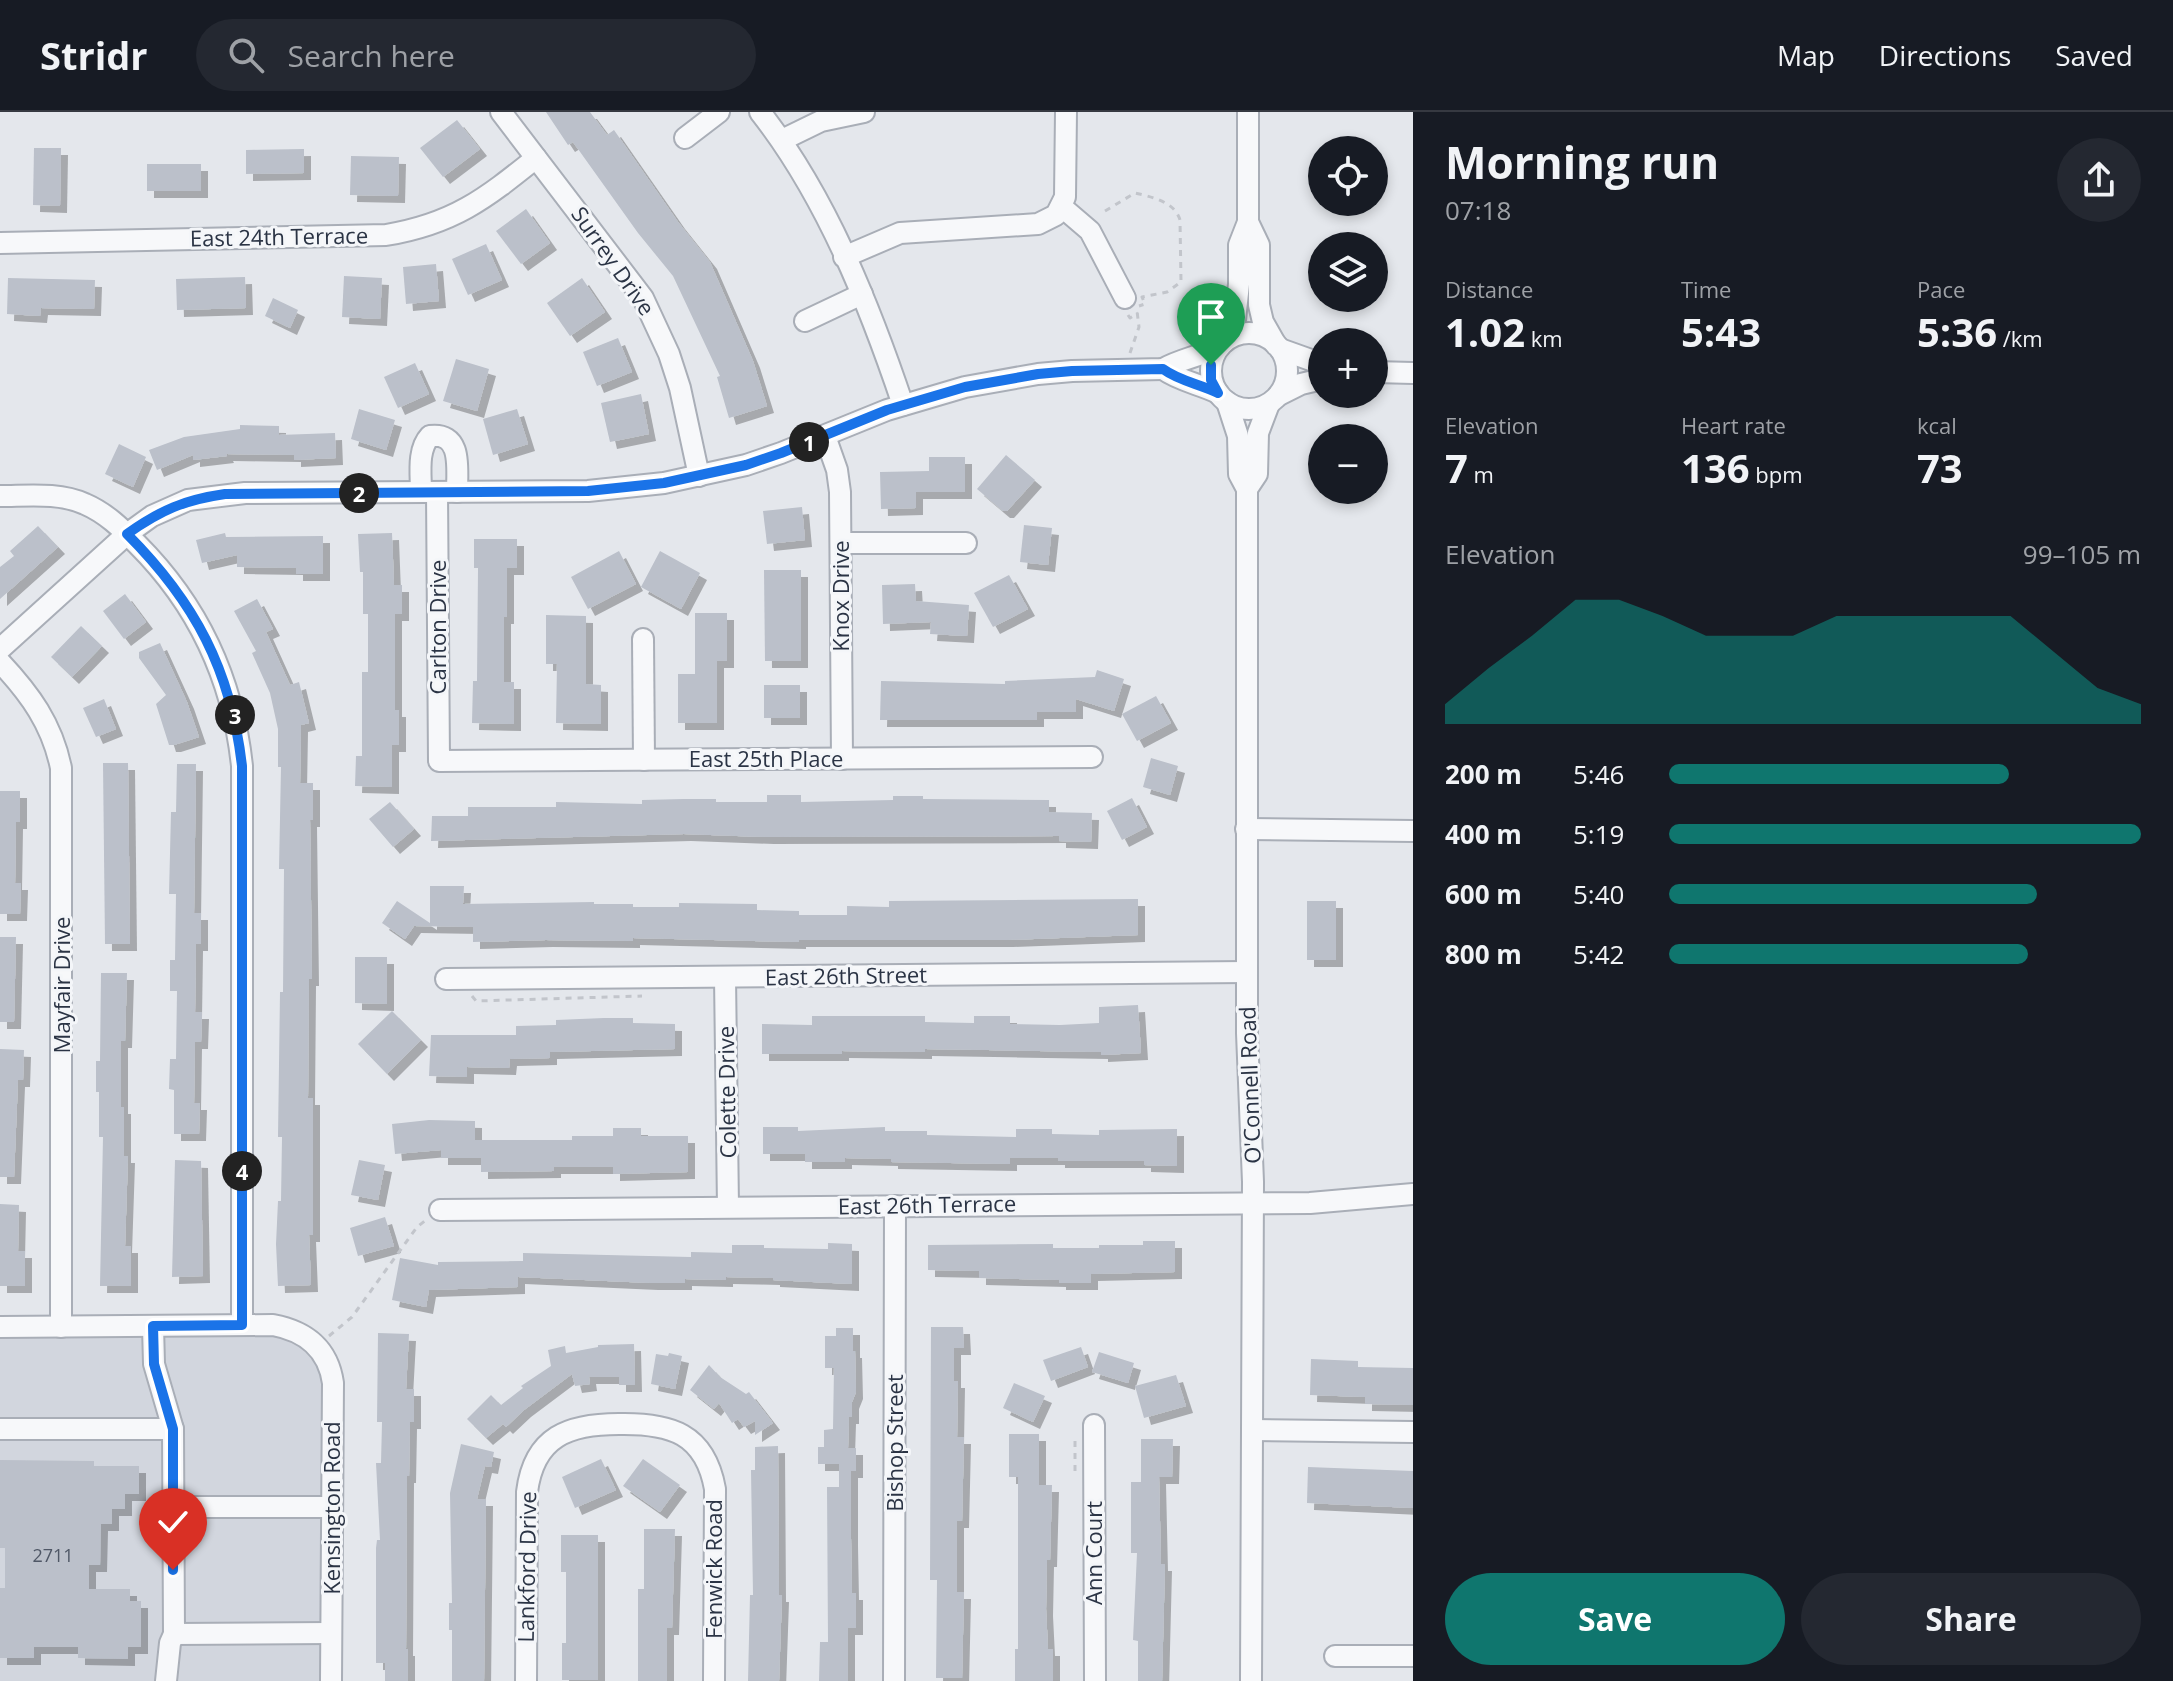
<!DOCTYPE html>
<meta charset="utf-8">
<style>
:root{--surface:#171b24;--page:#242831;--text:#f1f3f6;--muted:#9ea1a6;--line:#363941;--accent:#0f766e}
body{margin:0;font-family:"Open Sans",sans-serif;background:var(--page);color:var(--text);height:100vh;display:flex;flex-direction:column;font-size:30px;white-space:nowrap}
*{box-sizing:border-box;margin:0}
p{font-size:26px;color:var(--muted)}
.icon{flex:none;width:44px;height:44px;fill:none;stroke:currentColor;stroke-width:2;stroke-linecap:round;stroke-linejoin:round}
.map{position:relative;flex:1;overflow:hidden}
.details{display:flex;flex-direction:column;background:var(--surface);width:760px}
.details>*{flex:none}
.controls{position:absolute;left:1308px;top:24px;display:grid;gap:16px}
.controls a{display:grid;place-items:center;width:80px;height:80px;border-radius:50%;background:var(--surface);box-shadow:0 4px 12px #0003;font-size:40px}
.pin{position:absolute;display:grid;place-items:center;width:68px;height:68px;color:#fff;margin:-82px -34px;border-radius:50% 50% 50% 0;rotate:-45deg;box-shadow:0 0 8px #0007}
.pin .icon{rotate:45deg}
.km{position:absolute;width:40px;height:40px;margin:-20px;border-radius:50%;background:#222;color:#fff;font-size:22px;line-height:40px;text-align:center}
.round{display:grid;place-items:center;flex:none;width:84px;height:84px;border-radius:42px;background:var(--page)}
.overview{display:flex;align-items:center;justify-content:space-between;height:136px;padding:0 32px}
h1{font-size:44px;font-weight:700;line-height:60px}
.figures{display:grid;grid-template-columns:repeat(3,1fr);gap:12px;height:136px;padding:8px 32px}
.figures div{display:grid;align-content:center}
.figures b{font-size:40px;font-weight:700}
.figures small{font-size:22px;font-weight:400}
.figures p{font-size:22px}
.chart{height:224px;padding:16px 32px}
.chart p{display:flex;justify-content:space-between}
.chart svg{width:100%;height:144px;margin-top:8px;fill:var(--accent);opacity:.7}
.primary-button{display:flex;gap:16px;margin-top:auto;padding:16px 32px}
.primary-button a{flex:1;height:92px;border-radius:48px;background:var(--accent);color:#fff;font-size:32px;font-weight:700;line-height:92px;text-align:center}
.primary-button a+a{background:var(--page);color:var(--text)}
ul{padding:0 32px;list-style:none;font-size:26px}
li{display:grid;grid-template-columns:128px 96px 1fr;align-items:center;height:60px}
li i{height:20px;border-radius:10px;background:var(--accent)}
header{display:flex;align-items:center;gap:48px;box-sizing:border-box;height:112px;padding:0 40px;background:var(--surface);border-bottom:2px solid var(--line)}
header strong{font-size:38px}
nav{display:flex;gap:44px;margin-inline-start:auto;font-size:28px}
.search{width:560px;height:72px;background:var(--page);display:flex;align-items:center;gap:20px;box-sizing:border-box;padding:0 28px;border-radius:44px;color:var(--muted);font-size:30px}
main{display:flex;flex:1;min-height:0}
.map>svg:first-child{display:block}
.built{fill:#d2d6de}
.building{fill:#bbc0ca;filter:url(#shadow)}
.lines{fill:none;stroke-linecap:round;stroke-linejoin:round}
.minor-casing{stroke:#a9aeb7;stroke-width:24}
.path{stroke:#c2c5cb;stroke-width:3;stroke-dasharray:6 6;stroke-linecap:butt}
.minor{stroke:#f7f8fa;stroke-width:20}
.route-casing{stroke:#fff;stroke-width:16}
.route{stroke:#1a73e8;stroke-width:10}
.labels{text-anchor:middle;stroke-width:6;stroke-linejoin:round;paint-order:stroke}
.number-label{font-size:18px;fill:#4f5766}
.street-label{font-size:22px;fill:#2b3445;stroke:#f4f6f9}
</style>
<header>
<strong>Stridr</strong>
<div class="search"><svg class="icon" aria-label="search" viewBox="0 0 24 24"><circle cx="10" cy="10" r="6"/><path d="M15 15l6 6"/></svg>Search here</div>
<nav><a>Map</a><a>Directions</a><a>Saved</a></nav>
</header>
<main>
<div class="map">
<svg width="1413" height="1569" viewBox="0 0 1413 1569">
<defs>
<filter id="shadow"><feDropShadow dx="7" dy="7" stdDeviation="0" flood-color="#0004"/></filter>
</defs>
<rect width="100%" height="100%" fill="#e4e7ec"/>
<polygon class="built" points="271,1223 289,1227 306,1238 318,1256 321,1265 321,1569 0,1569 0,1226"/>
<g class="building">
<polygon points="546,0 590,0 607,23 614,18 678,110 710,150 753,249 767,294 729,306 717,265 720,264 673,164 638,121 573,30 568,33"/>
<polygon points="457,8 480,37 443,65 420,36"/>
<polygon points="34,36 61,36 60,94 33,93"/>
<polygon points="304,37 304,61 246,62 246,38"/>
<polygon points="351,44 399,45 398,84 350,83"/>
<rect x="147" y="52" width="54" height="27"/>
<polygon points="526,97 550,131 521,152 496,119"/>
<polygon points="486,132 502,168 468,183 452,147"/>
<polygon points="436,152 439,189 406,192 403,155"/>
<polygon points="344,164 382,166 380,207 342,205"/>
<polygon points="245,165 246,196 177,198 176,167"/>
<polygon points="8,166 95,168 94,197 41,196 40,204 7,202"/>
<polygon points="582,166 605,200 570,224 547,191"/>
<polygon points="273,186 298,198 290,216 265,204"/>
<polygon points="618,226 632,260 597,274 583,240"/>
<polygon points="456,247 489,257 477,299 443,289"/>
<polygon points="415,251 429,282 398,296 384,265"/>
<polygon points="641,282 649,322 610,330 601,291"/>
<polygon points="359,297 395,308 386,338 351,327"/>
<polygon points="517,297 528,332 493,343 483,307"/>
<polygon points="240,313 279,314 279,323 335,321 336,346 294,348 294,343 226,342 227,344 193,348 193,343 157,358 149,338 184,325 240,317"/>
<polygon points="119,332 146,345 133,375 105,362"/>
<polygon points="1006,343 1035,368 1007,399 1003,399 977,377"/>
<polygon points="929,345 965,345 965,380 916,380 916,396 881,397 880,360 929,359"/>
<polygon points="802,395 805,428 767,432 763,399"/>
<polygon points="1024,413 1052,416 1048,453 1020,450"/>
<polygon points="38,414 58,435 0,487 0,455 14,444 10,439"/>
<polygon points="225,421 226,425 323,424 323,462 296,462 296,456 237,455 237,443 202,451 196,428"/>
<polygon points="392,421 394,473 402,473 402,502 395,502 395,598 399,598 399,633 392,633 392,675 355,674 356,644 362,644 362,560 368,560 368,502 363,502 363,460 360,460 358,422"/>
<polygon points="474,427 517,427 517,456 507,456 507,505 504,505 504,570 514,570 514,612 472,611 473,569 477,569 478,456 474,456"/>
<polygon points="619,439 636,472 588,497 571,465"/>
<polygon points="660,439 700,461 681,497 641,475"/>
<polygon points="764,458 801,458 801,549 765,549"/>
<polygon points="1009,463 1028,497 993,515 974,481"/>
<polygon points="915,472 916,489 969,493 967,524 930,522 931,510 883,512 882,473"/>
<polygon points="125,482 146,510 124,527 103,499"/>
<polygon points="257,487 273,517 266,520 290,573 299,570 309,611 301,613 300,671 313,671 313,708 310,708 312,867 309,867 308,986 313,986 313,1123 309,1123 311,1173 278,1174 276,1132 278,1089 281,1089 282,1025 278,1025 280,880 283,880 284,757 279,757 281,655 278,655 278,617 270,581 252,541 256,539 234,499"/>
<polygon points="695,501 727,501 727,549 717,549 717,611 678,611 678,562 695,562"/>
<polygon points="546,503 586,504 586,572 601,573 601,612 556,611 557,552 546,552"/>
<polygon points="81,514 102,534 72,565 51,545"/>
<polygon points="160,531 187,590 199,625 174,633 169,633 156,592 166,583 139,546 139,540"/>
<polygon points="1097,558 1124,567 1114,599 1076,587 1076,600 1037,600 1037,608 880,608 881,569 1005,572 1005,569 1095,565"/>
<rect x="764" y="573" width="36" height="33"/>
<polygon points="1156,584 1171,611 1137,629 1122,602"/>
<polygon points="104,587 116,617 96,625 83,596"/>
<polygon points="1151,646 1178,654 1170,683 1143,675"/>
<polygon points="103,651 128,651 130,832 105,832"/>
<polygon points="177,652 196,652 194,801 201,801 201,832 196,832 195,900 202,900 201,930 195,930 194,991 200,991 199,1022 174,1022 174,978 169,977 170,947 176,947 177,879 170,879 170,848 175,848 176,782 169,782 171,700 176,700"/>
<polygon points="0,679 20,679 20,710 16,710 15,771 21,771 20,802 0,802"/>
<polygon points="767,683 801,683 801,690 893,688 893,684 923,684 923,687 1049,688 1049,700 1092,701 1091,730 1059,729 1059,724 767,725 684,722 431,729 432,704 468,704 468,695 556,695 556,690 642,692 642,688 684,687 716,687 716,690 767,690"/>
<polygon points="1132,686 1147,715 1122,728 1107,699"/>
<polygon points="390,690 414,717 393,735 369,707"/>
<polygon points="430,774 464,774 463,792 594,790 594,792 633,792 633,795 679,795 679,791 757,792 757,798 799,799 799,803 847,803 847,794 889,795 889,789 1138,787 1138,823 1006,828 799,828 799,830 633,826 633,829 546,828 473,830 473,815 414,814 405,827 382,811 397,789 430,811"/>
<rect x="1307" y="789" width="29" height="59"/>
<polygon points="0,825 16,825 14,910 0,910"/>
<polygon points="355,845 387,845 387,892 355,891"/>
<polygon points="101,861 127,861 125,929 121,929 121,995 124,995 124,1044 128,1044 125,1134 131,1134 131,1174 100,1174 103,1025 99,1025 99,980 96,980 96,949 100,949"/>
<polygon points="1138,893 1141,941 1101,943 1101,940 925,937 925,940 842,939 842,942 762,942 762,912 812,913 812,904 925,904 925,910 974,911 974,904 1010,904 1010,912 1060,913 1099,911 1099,895"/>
<polygon points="392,899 421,928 387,962 358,932"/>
<polygon points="604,906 633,906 633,911 675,912 675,937 550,940 550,946 510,947 509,956 467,955 467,965 429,964 431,923 516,923 516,914 556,913 556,908"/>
<polygon points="0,937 24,938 23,968 18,968 14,1065 0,1065"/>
<polygon points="429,1008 475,1009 475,1028 572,1028 572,1024 613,1024 613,1016 641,1016 641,1024 688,1024 688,1060 613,1062 613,1055 554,1055 554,1059 481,1060 481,1046 441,1046 441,1038 395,1042 392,1012"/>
<polygon points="763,1015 798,1015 798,1019 885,1015 885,1019 927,1019 927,1023 1016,1025 1016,1017 1052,1017 1052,1022 1099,1023 1099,1018 1177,1017 1177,1054 1144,1053 1144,1049 1058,1049 1058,1046 1010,1046 1010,1052 891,1050 891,1047 845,1046 845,1050 805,1050 805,1042 763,1042"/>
<polygon points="175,1048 201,1049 203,1164 172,1165"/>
<polygon points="359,1048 385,1053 378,1088 351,1083"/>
<polygon points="0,1092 19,1093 18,1139 25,1139 25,1174 0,1174"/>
<polygon points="385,1105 394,1134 358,1144 350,1116"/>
<polygon points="1143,1129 1175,1129 1175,1160 1091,1162 1091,1171 1059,1171 1059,1168 979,1166 979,1159 928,1158 928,1133 1053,1132 1053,1136 1099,1136 1099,1133 1143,1133"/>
<polygon points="828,1131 852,1132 852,1172 773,1168 773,1166 726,1165 726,1168 685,1167 685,1171 651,1171 518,1165 518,1175 429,1178 426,1195 392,1188 400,1146 438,1153 438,1150 523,1149 523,1141 691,1145 691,1140 732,1141 732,1133 764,1133 764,1136 828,1137"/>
<polygon points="931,1215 963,1215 964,1236 954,1236 954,1269 958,1269 957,1325 964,1325 962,1409 957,1409 957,1480 964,1480 962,1566 936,1566 937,1468 930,1468"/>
<polygon points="836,1216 853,1216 853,1239 855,1239 856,1280 852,1290 852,1305 849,1305 848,1336 856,1336 856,1359 851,1359 851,1427 852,1481 856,1481 856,1516 848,1516 848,1569 819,1569 820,1530 828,1530 827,1375 839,1375 839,1352 818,1352 818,1335 824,1335 824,1318 833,1317 834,1256 825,1256 825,1224 836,1224"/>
<polygon points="378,1221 409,1222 406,1277 414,1277 414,1310 410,1310 409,1364 407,1364 406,1537 408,1537 408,1569 385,1569 385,1551 376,1551 376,1436 377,1428 380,1428 376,1351 381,1351 382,1310 377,1310"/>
<polygon points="634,1232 635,1273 619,1273 619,1265 589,1265 590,1272 575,1274 572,1262 524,1298 506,1315 503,1312 486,1326 467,1307 491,1283 501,1293 523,1276 521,1274 551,1254 548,1238 565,1234 566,1241 598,1235 598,1233"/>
<polygon points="1081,1235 1088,1255 1051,1269 1043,1248"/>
<polygon points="1099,1240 1134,1251 1128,1271 1092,1260"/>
<polygon points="669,1241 682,1244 675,1277 651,1272 656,1242 668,1244"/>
<polygon points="1311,1247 1358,1249 1358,1255 1413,1256 1413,1293 1365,1292 1365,1285 1310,1283"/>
<polygon points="709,1253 720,1265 746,1282 749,1280 773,1311 755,1323 755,1309 744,1315 738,1307 732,1311 719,1291 714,1297 690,1278"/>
<polygon points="1176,1263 1186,1294 1144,1306 1135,1274"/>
<polygon points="1014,1271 1045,1284 1033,1310 1003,1296"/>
<polygon points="1009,1322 1039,1322 1039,1373 1052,1373 1050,1448 1047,1448 1046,1497 1048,1537 1053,1537 1053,1569 1015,1569 1015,1537 1018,1537 1018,1365 1009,1365"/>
<polygon points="1141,1327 1173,1327 1172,1365 1159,1365 1161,1452 1165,1452 1162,1569 1138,1569 1138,1529 1133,1528 1137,1441 1131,1441 1131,1370 1141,1370"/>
<polygon points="461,1332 494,1340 491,1355 485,1354 477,1387 486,1387 484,1569 452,1569 452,1518 449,1518 449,1491 452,1491 450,1381"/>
<polygon points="778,1334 779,1483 782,1483 779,1569 748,1569 750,1483 753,1483 751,1358 755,1358 755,1335"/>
<polygon points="601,1347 616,1378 575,1396 562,1365"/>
<polygon points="643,1347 680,1373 660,1400 623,1374"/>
<polygon points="0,1348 94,1349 94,1354 139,1354 139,1382 125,1382 125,1397 112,1397 112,1412 101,1412 100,1453 89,1453 89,1477 130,1477 130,1489 141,1489 141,1535 128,1535 128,1547 78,1546 78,1535 34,1535 34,1546 0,1546 0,1476 5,1476 5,1436 0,1436"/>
<polygon points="1308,1355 1413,1359 1413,1396 1307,1391"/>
<polygon points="644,1417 675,1417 672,1516 667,1516 667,1569 638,1569 638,1477 644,1477"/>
<polygon points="561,1423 598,1423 598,1568 562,1568 562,1531 566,1531 566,1460 561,1460"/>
</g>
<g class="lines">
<g class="minor-casing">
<g id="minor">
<polyline points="501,0 643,186 669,242 680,276 699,364"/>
<path d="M760,0C826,84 869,192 903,293"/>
<polyline points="685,26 719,0"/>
<polyline points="782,28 821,9 864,0"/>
<polyline points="1062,95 1090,119 1125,186"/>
<polyline points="1248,110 1259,133 1259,193 1263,210 1276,233"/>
<path d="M0,131L386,123C453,112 485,87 536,46"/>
<polyline points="844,145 900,121 1038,112 1056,103 1065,85 1066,0"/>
<polyline points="805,209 862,182"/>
<circle cx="1249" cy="259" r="38"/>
<polyline points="1224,230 1235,208 1239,172 1239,133 1248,110 1248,0"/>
<polyline points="1280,237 1322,252"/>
<path d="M1163,257C1179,269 1200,272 1218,281"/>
<polyline points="1374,260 1413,261"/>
<polyline points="1279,283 1301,272 1322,267"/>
<polyline points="1227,290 1238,324 1239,362 1247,377 1247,921 1253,1070 1251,1569"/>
<polyline points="825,324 837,358 840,380 842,647"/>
<polyline points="1247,377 1257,362 1258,321 1269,292"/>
<path d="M421,380C421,362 417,338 430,324C463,320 457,357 457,380"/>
<polyline points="437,380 439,649 1092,645"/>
<path d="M0,384C27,384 59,380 85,392C106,401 121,416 137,432C199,494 233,568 242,654V1213"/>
<polyline points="841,431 966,431"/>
<polyline points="643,527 644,648"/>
<path d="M0,537L127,422L152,404L188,388L245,381L588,379L664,371L746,353L781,341L887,298L965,275L1038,262L1072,259L1163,257C1180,247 1202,244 1220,234"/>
<path d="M0,550C30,582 52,612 61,656V1215"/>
<polyline points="1246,717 1413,719"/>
<polyline points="725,865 728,1095"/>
<polyline points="446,867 1247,860"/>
<polyline points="440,1098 1310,1091 1413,1082"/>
<polyline points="153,1214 154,1252 173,1317 174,1522 331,1521"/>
<path d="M0,1215L273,1213C305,1219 328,1236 333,1271L331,1569"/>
<polyline points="1094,1313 1095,1569"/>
<polyline points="0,1317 173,1317"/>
<polyline points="1252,1318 1413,1320"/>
<polyline points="173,1395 332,1395"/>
<polyline points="1335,1544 1413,1544"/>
<polyline points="166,1569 170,1531 174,1522"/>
<path d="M526,1569L527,1380C534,1324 569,1312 619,1312C670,1311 705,1321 715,1377L714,1569"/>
<polyline points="894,1569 895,1094"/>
</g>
</g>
<g class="path">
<path d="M1105,99L1135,81C1152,85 1175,90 1180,108L1181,170L1167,180L1142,185L1145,192L1139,194"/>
<polyline points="1128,203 1130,206 1138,201"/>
<polyline points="1130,241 1139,215 1137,199"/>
<polyline points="472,884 476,889 642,884"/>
<polyline points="329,1224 352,1205 417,1115 426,1108"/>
<polyline points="1075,1329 1075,1362"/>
</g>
<use href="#minor" class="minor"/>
</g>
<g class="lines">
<g class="route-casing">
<path id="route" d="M173,1458V1317L154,1252L153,1214L242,1213V654C231,558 195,490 127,422C161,398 184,388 225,382L588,379L664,371L746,353L781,341L887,298L965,275L1038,262L1072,259L1163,257C1179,269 1200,272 1218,281L1211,268V253"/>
</g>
<use href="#route" class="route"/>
</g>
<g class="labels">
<g class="number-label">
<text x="53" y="1450">2711</text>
</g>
<g class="street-label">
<text transform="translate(279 125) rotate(-1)" y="8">East 24th Terrace</text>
<text transform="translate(613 149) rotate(55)" y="8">Surrey Drive</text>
<text transform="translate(841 484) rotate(-90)" y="8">Knox Drive</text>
<text transform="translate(438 515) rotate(-90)" y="8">Carlton Drive</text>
<text x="766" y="655">East 25th Place</text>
<text transform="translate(846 864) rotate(-1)" y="8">East 26th Street</text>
<text transform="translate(62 873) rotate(-90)" y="8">Mayfair Drive</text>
<text transform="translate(1250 973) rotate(-92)" y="8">O'Connell Road</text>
<text transform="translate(727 980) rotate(-91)" y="8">Colette Drive</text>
<text transform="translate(927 1093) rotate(-1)" y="8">East 26th Terrace</text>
<text transform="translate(895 1331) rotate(-90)" y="8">Bishop Street</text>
<text transform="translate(332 1396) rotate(-90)" y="8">Kensington Road</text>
<text transform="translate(1094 1441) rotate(-90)" y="8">Ann Court</text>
<text transform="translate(527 1455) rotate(-89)" y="8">Lankford Drive</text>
<text transform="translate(714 1457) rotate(-90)" y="8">Fenwick Road</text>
</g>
</g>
</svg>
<div class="controls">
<a><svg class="icon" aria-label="locate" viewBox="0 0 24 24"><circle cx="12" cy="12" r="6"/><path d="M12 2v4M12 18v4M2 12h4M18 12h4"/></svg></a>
<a><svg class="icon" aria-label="layers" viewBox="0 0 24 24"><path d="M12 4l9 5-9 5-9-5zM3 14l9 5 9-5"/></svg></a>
<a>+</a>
<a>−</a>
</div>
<div class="pin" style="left:1211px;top:253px;background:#1e9e55"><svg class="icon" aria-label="arrive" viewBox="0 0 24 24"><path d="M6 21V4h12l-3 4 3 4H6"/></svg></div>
<div class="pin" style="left:173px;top:1458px;background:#d93025"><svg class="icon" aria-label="check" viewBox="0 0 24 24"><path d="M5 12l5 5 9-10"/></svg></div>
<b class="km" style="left:809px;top:330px">1</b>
<b class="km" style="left:359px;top:381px">2</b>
<b class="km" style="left:235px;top:603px">3</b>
<b class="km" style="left:242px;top:1059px">4</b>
</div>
<section class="details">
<div class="overview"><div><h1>Morning run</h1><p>07:18</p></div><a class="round"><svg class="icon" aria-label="share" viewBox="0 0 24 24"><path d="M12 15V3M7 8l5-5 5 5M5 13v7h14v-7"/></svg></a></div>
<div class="figures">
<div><p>Distance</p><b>1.02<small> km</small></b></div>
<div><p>Time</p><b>5:43</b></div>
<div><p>Pace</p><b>5:36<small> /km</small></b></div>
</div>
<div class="figures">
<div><p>Elevation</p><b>7<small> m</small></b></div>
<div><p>Heart rate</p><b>136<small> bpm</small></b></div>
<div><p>kcal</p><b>73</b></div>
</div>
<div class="chart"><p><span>Elevation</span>99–105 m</p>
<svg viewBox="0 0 160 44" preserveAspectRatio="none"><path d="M0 44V38L10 27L20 17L30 6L40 6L50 11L60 17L70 17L80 17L90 11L100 11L110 11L120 11L130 11L140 22L150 33L160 38V44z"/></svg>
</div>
<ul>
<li><b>200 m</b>5:46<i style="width:72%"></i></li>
<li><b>400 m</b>5:19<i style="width:100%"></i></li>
<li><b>600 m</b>5:40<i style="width:78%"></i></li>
<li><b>800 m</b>5:42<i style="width:76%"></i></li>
</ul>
<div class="primary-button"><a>Save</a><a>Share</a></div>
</section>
</main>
